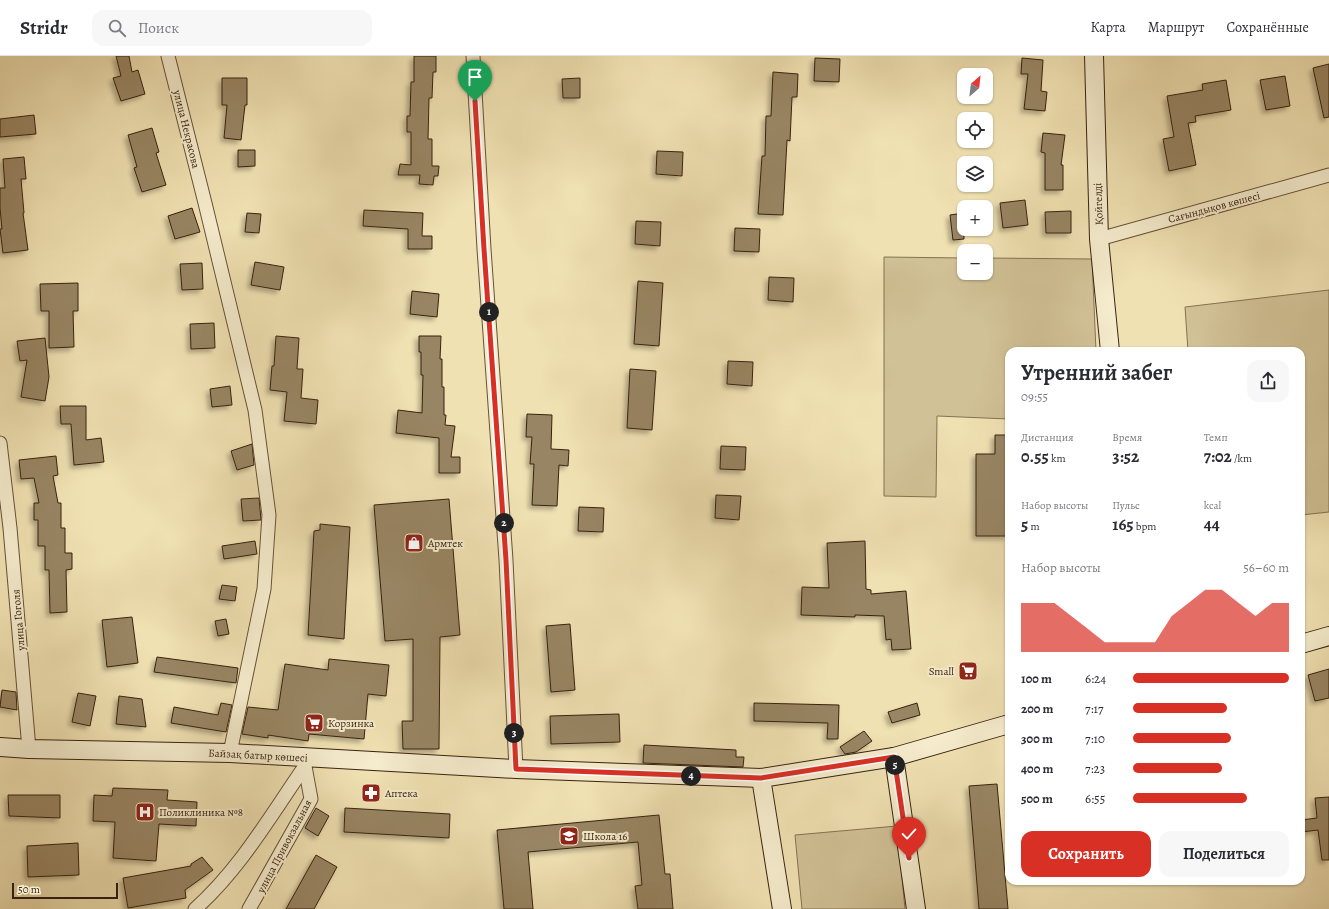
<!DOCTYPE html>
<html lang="ru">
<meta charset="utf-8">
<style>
:root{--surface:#fff;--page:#f7f7f7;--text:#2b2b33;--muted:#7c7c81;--line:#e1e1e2;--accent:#d93025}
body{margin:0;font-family:Alegreya,serif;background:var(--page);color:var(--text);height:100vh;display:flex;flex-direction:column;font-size:15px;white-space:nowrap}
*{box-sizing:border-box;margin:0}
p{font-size:13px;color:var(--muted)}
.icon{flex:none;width:22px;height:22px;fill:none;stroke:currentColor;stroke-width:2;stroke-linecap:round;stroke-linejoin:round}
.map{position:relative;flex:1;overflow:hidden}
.side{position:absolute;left:1005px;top:291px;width:300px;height:538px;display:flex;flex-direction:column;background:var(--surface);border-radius:12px;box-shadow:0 1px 3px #0004}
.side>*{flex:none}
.needle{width:26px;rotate:28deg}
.buttons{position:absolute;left:957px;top:12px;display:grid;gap:8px}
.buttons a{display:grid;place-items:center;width:36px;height:36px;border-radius:8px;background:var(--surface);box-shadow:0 1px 3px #0004;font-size:20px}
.scale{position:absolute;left:12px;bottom:10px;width:106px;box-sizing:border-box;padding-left:4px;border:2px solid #39220f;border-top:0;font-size:11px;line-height:14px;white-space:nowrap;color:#39220f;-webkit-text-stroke:3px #f5eccd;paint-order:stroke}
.pin{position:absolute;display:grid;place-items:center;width:34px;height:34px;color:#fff;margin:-41px -17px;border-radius:50% 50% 50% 0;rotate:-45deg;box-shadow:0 0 4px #0007}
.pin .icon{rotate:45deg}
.km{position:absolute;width:20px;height:20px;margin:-10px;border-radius:50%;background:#222;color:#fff;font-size:11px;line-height:20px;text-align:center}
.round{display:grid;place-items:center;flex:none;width:42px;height:42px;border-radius:12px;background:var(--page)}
.head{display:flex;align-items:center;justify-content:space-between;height:68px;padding:0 16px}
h1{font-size:22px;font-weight:700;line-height:30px}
.metrics{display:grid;grid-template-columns:repeat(3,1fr);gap:6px;height:68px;padding:4px 16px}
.metrics div{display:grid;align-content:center}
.metrics b{font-size:17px;font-weight:700}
.metrics small{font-size:11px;font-weight:400}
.metrics p{font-size:11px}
.chart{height:112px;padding:8px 16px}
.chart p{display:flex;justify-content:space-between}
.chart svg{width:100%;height:72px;margin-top:4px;fill:var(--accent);opacity:.7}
.action{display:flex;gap:8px;margin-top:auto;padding:8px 16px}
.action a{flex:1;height:46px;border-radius:12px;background:var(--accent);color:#fff;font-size:16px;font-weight:700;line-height:46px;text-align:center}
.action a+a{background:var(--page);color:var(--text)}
ul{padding:0 16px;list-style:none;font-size:13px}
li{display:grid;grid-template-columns:64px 48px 1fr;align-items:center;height:30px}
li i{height:10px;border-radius:5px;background:var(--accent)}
header{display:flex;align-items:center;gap:24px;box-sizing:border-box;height:56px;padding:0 20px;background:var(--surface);border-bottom:1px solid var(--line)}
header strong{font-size:19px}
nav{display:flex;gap:22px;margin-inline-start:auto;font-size:14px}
.search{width:280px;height:36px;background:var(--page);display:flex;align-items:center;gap:10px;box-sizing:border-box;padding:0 14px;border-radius:12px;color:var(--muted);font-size:15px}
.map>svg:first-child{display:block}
.green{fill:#d1c196;stroke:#857252}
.building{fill:#988564;stroke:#39220f;filter:url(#shadow)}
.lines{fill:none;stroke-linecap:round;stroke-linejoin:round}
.street-casing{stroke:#675238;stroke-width:15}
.secondary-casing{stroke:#39220f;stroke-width:20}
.street{stroke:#f5eccd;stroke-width:13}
.secondary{stroke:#f5eccd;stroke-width:18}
.route-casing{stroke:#fff;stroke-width:8}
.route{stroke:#d93025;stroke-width:5}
.labels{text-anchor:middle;stroke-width:4;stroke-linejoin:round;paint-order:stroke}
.street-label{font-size:11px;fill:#39220f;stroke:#f5eccd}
.poi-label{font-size:11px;fill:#39220f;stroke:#f5eccd;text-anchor:start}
</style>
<header>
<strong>Stridr</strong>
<div class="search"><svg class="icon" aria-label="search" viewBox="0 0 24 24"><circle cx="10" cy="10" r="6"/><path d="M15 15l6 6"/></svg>Поиск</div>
<nav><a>Карта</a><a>Маршрут</a><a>Сохранённые</a></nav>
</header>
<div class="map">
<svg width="1329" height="853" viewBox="0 0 1329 853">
<defs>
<filter id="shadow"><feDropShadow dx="-3.5" dy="3.5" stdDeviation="2" flood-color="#0004"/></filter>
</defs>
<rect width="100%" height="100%" fill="#f0e1b2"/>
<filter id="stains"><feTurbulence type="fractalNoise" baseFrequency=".005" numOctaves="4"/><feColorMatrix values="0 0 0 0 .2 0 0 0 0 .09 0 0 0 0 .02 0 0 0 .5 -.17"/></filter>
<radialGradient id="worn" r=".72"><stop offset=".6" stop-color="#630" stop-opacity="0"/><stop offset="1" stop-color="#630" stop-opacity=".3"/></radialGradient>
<g class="green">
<polygon points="884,201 964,202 964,217 986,217 986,202 1092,203 1096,295 1009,295 1009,363 937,360 936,441 884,440"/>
<polygon points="1329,234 1329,456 1301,459 1301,295 1188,295 1185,251"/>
<polygon points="897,770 905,853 802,853 795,779"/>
</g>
<g class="building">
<polygon points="116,0 129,0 132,16 138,14 145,38 121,45 113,22 121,20"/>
<polygon points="414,0 436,0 436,16 433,16 432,42 429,42 428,83 432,83 432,110 439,110 438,120 434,120 433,129 419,128 420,119 398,119 400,108 411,109 411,76 407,76 407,60 410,60 411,26 414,26"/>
<polygon points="815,2 840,3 839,26 814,25"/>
<polygon points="1022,2 1043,4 1041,35 1047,36 1045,55 1024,53 1028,18 1021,18"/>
<polygon points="1329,8 1329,61 1324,62 1313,12"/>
<polygon points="773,16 798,18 797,41 792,41 790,85 787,84 783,159 758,158 762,100 765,100 766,60 771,60"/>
<polygon points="1285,20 1290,50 1266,54 1260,24"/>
<polygon points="222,22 247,22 247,49 245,49 241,84 224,82 227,49 222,49"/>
<polygon points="580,22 580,42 563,42 562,23"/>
<polygon points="1226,24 1231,54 1195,60 1196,66 1188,67 1196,109 1169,115 1163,83 1174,81 1167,40 1203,34 1202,28"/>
<polygon points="34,59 36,78 0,81 0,63"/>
<polygon points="152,72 159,96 156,97 166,129 142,136 134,112 137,111 128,79"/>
<polygon points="1043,77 1065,79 1061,109 1063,109 1063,134 1045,134 1045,97 1041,96"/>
<polygon points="238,94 255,94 255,110 238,111"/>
<polygon points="657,95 683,96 682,120 656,118"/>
<polygon points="24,101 26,123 21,123 24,157 23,157 28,194 3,197 0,173 2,173 0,152 0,132 5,132 3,103"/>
<polygon points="1025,144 1028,169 1003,172 1000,147"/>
<polygon points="192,152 200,176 175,183 168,160"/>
<polygon points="364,154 423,157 422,180 432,180 432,193 408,193 408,173 363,170"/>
<polygon points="1071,155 1071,177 1046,177 1045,156"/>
<polygon points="247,157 261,158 259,177 245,176"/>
<polygon points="964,157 964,183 953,184 950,159"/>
<polygon points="636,165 661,166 660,190 635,188"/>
<polygon points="735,172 760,173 759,196 734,195"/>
<polygon points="255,206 284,211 280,234 251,229"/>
<polygon points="202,207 203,233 182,234 180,208"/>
<polygon points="769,221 794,222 793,246 768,244"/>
<polygon points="638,225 663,227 659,290 634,288"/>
<polygon points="78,227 78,255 73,255 74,291 49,292 49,255 41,255 40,228"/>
<polygon points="412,235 439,238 437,261 410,258"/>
<polygon points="214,267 215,292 191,293 190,268"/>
<polygon points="276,280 299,282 297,313 303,313 301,342 318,344 316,368 284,365 287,336 270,334 272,310 274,310"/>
<polygon points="419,280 441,280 440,303 442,303 442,331 444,331 444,359 446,359 445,369 455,370 451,401 460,401 460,417 439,417 439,382 396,377 398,354 422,357 423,319 421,319 421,296 419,296"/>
<polygon points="45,282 49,321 45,345 21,341 27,304 20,305 17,285"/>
<polygon points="728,305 753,306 752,330 727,328"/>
<polygon points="630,313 656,315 652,374 627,372"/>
<polygon points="230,330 232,349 212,351 210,333"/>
<polygon points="60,350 86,350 86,384 101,382 104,406 74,409 71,368 61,368"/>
<polygon points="527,358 552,359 551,393 569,394 568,410 559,409 557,450 532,449 534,408 530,408 532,381 526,381"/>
<polygon points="995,379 1009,379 1009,480 976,480 976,398 995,398"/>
<polygon points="252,388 254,409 237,414 231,395"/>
<polygon points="721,390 746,391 745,414 720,413"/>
<polygon points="56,400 58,419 53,420 58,447 61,447 61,472 65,472 65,497 72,497 72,513 66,514 67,556 50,557 49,514 45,514 45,490 38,490 38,464 34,464 34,447 39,447 34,422 21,423 19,404"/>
<polygon points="716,439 741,440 739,464 715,462"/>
<polygon points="259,442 261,464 243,465 241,443"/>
<polygon points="449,443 460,579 440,581 439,693 403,693 402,665 413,665 413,583 385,585 374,449"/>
<polygon points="579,451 604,452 603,476 578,475"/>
<polygon points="320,468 350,471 344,583 308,579 314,475 320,474"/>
<polygon points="255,485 257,498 224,503 222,490"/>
<polygon points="865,485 866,533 871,534 871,538 906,535 911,593 892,594 891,583 886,584 884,560 855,559 855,561 801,559 802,531 829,532 827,487"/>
<polygon points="222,529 237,531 235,545 219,543"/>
<polygon points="132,561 138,607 107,611 102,564"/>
<polygon points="226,563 229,578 218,580 215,565"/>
<polygon points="570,568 575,634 551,636 546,570"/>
<polygon points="157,601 238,612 236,627 154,616"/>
<polygon points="329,603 389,609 386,640 368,638 364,683 309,678 308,685 268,679 268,682 242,678 248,651 278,654 285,608 328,614"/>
<polygon points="1329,613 1329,642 1315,645 1308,619"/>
<polygon points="2,634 16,636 17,654 0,651"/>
<polygon points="78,637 96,640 90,670 72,666"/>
<polygon points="119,640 142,643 146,671 116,668"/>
<polygon points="221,647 232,649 226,676 171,667 174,651 218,659"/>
<polygon points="754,647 839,649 838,683 827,683 828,667 754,665"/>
<polygon points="917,647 920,659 892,667 888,656"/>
<polygon points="619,658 620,686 551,688 550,660"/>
<polygon points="864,675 872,685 856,696 845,698 840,691"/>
<polygon points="644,689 736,694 736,701 744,701 743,711 643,707"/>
<polygon points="997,728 1008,853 979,853 969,730"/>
<polygon points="113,732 168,734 167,744 197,746 196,770 159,768 156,805 113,802 115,766 93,765 94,739 112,740"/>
<polygon points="8,739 60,739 60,762 9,760"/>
<polygon points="1329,741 1329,804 1322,804 1318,774 1301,776 1301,764 1317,762 1315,742"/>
<polygon points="316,752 329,760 318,780 305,772"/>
<polygon points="345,752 450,758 449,782 344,776"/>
<polygon points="659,759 665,818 670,818 673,853 638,853 635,830 642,829 638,786 528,796 533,853 504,853 497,774"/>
<polygon points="78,787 79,819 28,821 27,790"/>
<polygon points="316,799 337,811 314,853 286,853"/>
<polygon points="202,801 213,814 185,834 186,842 128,852 123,822 191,810 191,808"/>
</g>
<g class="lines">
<g class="street-casing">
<g id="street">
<polyline points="168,0 205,147 255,354 269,459 264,533 230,697"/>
<polyline points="473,0 484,193 506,504 516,713"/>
<polyline points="1099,183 1329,119"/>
<polyline points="0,387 10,472 29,693"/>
<path d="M195,853C240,813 271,759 305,710"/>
<polyline points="249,853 311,743 304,705"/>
</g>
</g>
<g class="secondary-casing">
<g id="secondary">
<polyline points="1094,0 1099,183 1110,295"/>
<polyline points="1301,588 1329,580"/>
<polyline points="0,691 29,693 230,697 516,713 761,722 894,701 1009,668"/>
<polyline points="894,701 916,853"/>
<polyline points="761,722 782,853"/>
</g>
</g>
<use href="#street" class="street"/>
<use href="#secondary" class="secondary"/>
</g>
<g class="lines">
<g class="route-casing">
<polyline id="route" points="475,45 484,193 506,504 516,713 761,722 894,701 909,802"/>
</g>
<use href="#route" class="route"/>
</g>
<defs>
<g id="shop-square" transform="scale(1)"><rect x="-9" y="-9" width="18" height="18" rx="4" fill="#8f2418" stroke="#f5eccd"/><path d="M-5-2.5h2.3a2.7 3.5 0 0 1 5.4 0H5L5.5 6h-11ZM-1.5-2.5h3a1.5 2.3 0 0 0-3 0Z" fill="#fff"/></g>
<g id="supermarket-square" transform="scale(1)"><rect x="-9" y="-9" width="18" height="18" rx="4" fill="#8f2418" stroke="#f5eccd"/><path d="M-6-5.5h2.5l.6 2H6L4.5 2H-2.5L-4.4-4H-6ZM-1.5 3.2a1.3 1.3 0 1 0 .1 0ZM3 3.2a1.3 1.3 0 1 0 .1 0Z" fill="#fff"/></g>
<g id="pharmacy-square" transform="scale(1)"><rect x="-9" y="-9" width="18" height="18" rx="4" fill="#8f2418" stroke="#f5eccd"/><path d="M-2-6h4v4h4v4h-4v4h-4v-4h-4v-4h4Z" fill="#fff"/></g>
<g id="hospital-square" transform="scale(1)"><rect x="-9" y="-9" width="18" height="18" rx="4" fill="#8f2418" stroke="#f5eccd"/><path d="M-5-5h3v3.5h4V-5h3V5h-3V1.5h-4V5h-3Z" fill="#fff"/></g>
<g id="school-square" transform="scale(1)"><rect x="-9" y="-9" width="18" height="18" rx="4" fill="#8f2418" stroke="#f5eccd"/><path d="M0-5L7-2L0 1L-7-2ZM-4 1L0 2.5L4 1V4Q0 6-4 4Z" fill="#fff"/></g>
</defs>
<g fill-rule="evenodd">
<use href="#shop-square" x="414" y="487"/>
<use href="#supermarket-square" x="968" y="615"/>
<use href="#supermarket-square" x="314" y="667"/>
<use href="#pharmacy-square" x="371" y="737"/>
<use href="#hospital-square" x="145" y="756"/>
<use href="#school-square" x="569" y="780"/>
</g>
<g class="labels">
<g class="street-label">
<text transform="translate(187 73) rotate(76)" y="4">улица Некрасова</text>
<text transform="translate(1098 148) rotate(-92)" y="4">Қойгелді</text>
<text transform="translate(1214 151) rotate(-15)" y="4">Сағындықов көшесі</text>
<text transform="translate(18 564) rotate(-95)" y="4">улица Гоголя</text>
<text transform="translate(258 699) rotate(3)" y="4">Байзақ батыр көшесі</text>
<text transform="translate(284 790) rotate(-62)" y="4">улица Привокзальная</text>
</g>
<g class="poi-label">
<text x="428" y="491">Армтек</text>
<text x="954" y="619" text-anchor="end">Small</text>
<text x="328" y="671">Корзинка</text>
<text x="385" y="741">Аптека</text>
<text x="159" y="760">Поликлиника №8</text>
<text x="583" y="784">Школа 16</text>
</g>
</g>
<rect width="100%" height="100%" filter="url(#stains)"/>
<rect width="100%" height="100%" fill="url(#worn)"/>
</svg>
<div class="buttons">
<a><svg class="needle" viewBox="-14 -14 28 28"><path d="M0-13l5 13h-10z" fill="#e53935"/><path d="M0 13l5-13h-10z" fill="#7c7c81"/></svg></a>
<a><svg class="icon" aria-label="locate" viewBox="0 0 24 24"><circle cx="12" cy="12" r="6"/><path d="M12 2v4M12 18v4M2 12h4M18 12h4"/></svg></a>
<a><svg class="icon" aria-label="layers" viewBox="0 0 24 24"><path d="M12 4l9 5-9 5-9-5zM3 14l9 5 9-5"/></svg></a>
<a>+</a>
<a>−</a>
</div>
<div class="scale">50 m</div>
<div class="pin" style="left:475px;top:45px;background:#1e9e55"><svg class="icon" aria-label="arrive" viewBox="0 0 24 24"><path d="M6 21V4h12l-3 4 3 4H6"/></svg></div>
<div class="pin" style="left:909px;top:802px;background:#d93025"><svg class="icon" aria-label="check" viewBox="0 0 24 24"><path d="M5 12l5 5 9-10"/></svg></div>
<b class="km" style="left:489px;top:256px">1</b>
<b class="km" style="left:504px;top:467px">2</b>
<b class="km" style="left:514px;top:677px">3</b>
<b class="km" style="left:691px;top:720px">4</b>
<b class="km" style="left:895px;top:709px">5</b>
<section class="side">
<div class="head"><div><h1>Утренний забег</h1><p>09:55</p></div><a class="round"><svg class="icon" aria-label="share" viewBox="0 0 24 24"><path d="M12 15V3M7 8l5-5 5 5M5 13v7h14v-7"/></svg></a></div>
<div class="metrics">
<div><p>Дистанция</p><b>0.55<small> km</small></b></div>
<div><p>Время</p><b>3:52</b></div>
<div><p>Темп</p><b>7:02<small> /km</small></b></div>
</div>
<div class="metrics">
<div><p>Набор высоты</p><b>5<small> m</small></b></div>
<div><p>Пульс</p><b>165<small> bpm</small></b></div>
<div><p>kcal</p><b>44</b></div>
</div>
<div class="chart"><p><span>Набор высоты</span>56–60 m</p>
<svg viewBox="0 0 160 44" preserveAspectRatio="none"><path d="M0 44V14L10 14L20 14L30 22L40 30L50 38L60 38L70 38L80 38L90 22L100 14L110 6L120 6L130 14L140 22L150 14L160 14V44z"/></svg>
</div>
<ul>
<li><b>100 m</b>6:24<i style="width:100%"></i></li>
<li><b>200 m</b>7:17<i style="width:60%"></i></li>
<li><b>300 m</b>7:10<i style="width:63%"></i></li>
<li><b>400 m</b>7:23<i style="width:57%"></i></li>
<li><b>500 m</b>6:55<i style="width:73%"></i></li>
</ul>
<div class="action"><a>Сохранить</a><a>Поделиться</a></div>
</section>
</div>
